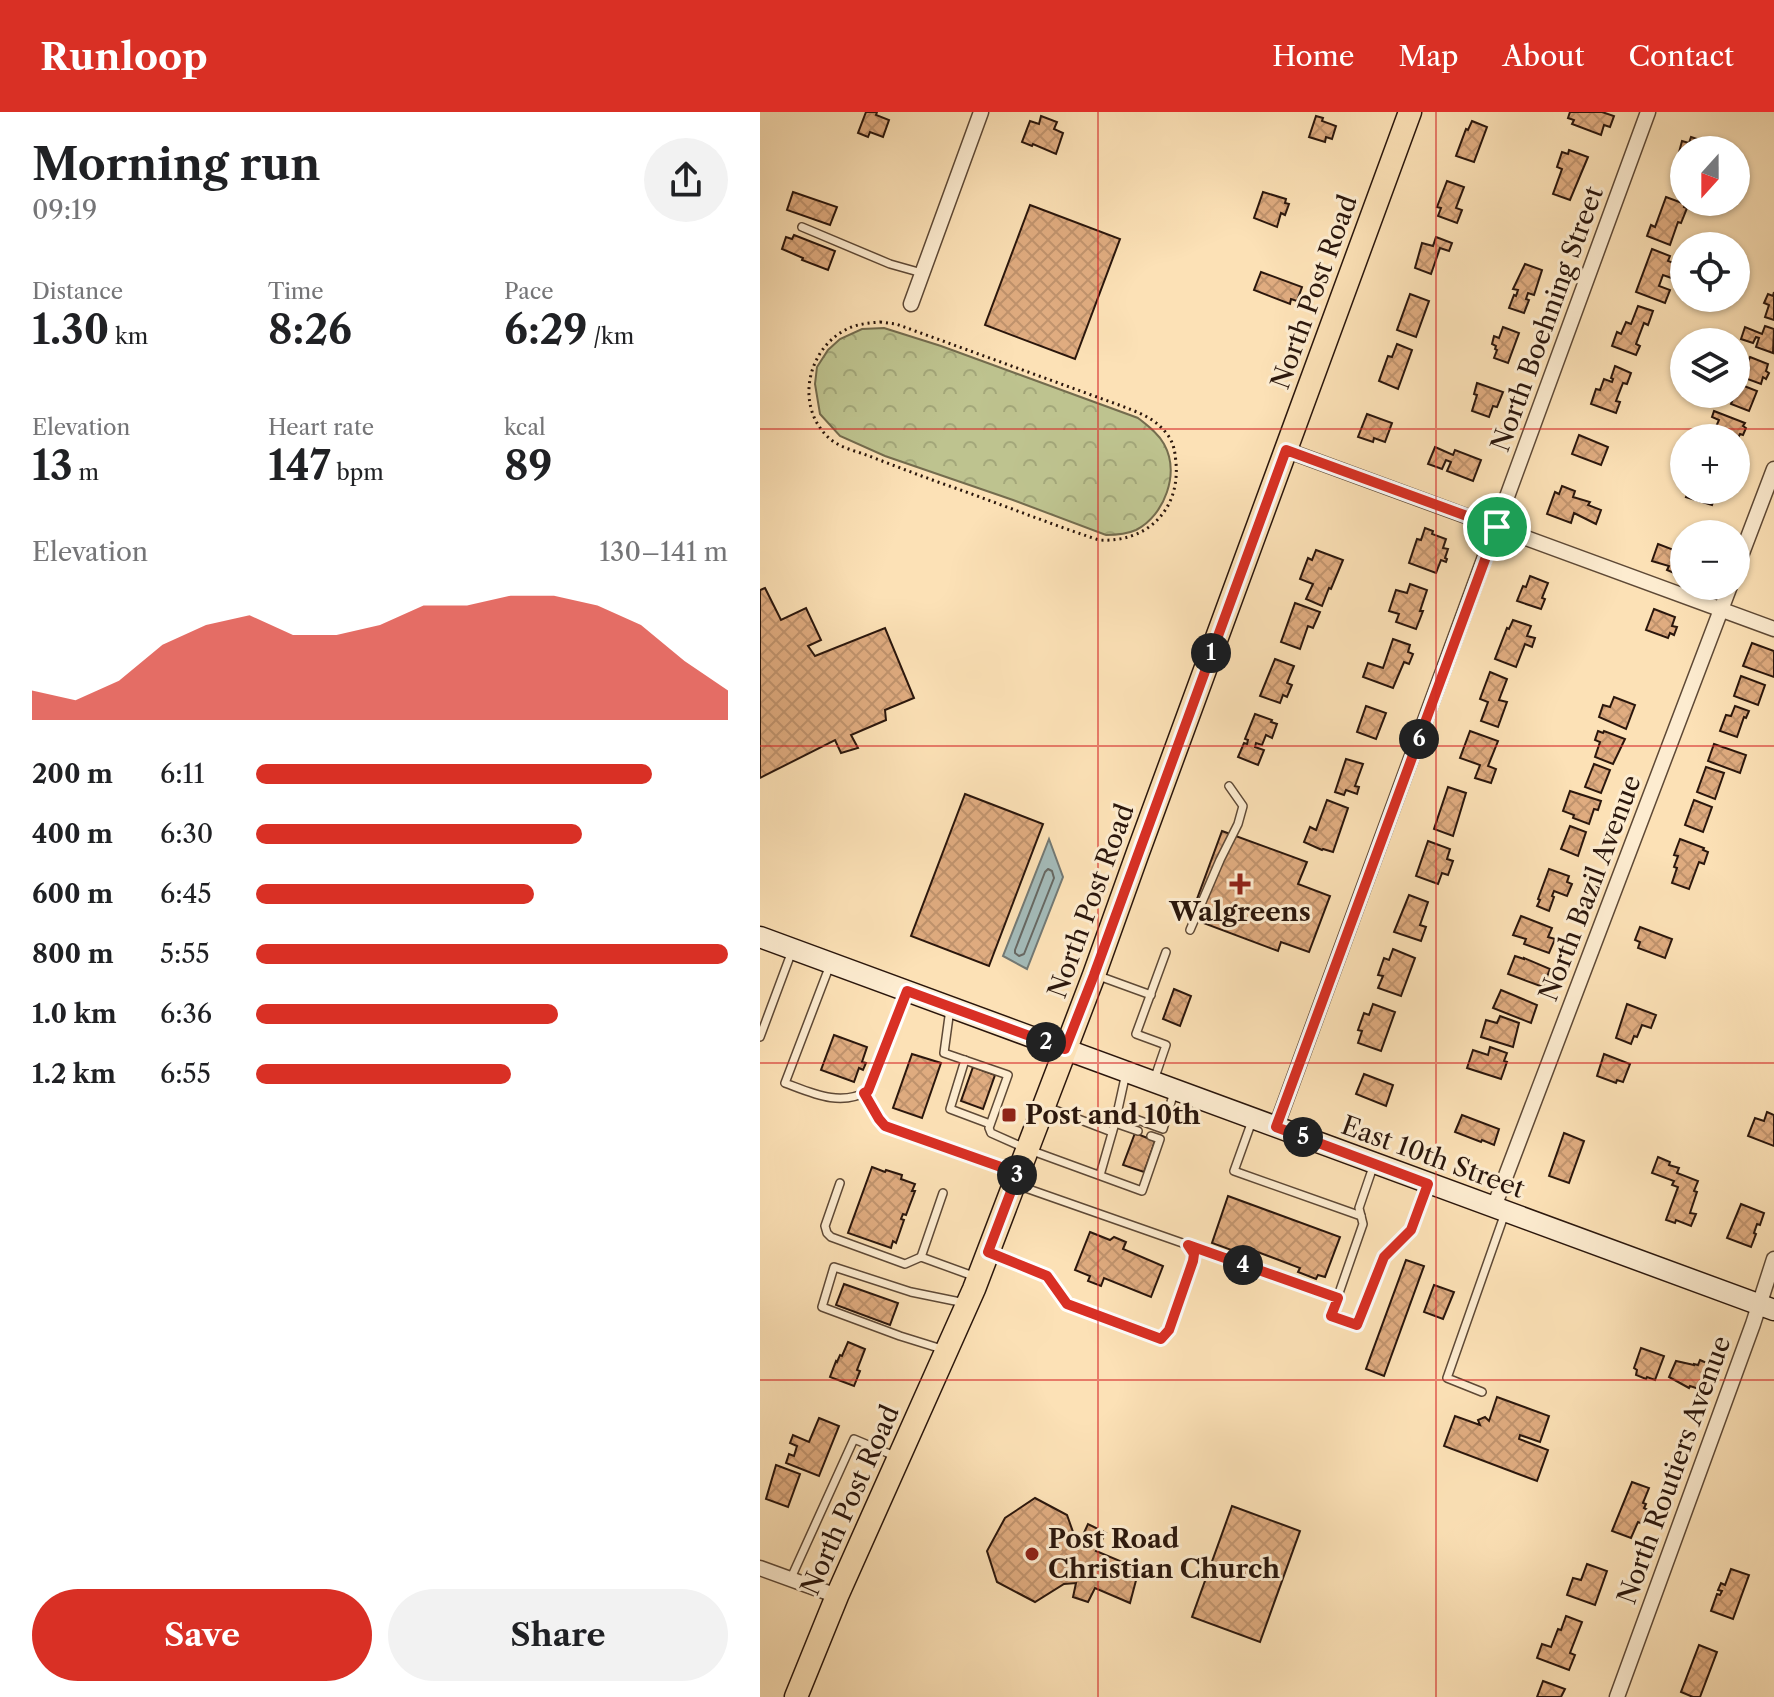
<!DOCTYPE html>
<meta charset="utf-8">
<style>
:root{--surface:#fff;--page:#f2f2f2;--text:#202124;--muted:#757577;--accent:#d93025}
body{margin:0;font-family:"Libre Caslon Text",serif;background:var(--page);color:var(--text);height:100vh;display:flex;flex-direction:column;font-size:30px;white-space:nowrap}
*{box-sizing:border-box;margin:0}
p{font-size:26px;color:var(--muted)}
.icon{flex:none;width:44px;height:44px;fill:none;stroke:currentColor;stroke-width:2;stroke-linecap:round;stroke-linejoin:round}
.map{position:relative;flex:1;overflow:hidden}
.details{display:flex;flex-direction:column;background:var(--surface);width:760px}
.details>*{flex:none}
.needle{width:52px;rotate:201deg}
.controls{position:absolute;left:910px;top:24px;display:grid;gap:16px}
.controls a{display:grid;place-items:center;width:80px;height:80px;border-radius:50%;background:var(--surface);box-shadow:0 2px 6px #0004;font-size:40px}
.pin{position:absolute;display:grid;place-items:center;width:68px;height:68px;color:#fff;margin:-34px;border:4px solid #fff;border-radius:50%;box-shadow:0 2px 8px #0007}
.km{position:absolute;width:40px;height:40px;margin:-20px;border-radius:50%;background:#222;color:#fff;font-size:22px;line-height:40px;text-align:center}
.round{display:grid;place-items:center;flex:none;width:84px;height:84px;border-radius:42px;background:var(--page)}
.summary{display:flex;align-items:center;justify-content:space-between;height:136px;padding:0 32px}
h1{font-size:44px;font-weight:700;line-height:60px}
.metrics{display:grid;grid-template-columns:repeat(3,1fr);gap:12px;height:136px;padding:8px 32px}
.metrics div{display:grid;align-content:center}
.metrics b{font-size:40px;font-weight:700}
.metrics small{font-size:22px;font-weight:400}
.metrics p{font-size:22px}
.chart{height:224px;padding:16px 32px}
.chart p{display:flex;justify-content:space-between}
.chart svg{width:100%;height:144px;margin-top:8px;fill:var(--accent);opacity:.7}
.button{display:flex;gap:16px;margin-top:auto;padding:16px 32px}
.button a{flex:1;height:92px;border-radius:48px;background:var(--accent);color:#fff;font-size:32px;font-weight:700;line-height:92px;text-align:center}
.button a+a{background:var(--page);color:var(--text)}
ul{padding:0 32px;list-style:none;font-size:26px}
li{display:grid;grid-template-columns:128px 96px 1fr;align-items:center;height:60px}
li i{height:20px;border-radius:10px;background:var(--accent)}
header{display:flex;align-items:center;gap:48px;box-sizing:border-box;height:112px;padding:0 40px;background:var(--accent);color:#fff}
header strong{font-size:38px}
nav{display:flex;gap:44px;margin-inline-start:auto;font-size:28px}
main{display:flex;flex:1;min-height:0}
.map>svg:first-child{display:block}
.forest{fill:url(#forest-crowns);stroke:#746c4e;stroke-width:2}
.water{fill:#a4bbb9;stroke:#737974;stroke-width:2}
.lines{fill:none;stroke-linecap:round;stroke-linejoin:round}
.shore{stroke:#676862;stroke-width:2}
.building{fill:url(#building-cross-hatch);stroke:#2a160c;stroke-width:2}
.lane-casing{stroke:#5e4936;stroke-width:10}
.street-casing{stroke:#5e4936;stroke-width:17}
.secondary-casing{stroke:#2a160c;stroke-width:23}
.primary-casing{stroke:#2a160c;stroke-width:25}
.path{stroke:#2a160c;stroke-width:3;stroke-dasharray:2 4;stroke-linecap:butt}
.lane{stroke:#fdecd0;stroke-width:7}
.street{stroke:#fdecd0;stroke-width:14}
.secondary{stroke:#fdecd0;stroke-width:20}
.primary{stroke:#fce1b6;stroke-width:22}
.route-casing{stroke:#fff;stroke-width:16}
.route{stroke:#d93025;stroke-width:10}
.grid{fill:none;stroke:#d62828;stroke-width:2;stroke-opacity:0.55}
.poi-dot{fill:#8f2418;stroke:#fdecd0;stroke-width:3}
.labels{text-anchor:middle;stroke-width:6;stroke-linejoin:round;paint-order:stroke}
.street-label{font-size:26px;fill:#2a160c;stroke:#fdecd0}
.poi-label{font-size:26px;font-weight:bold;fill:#2a160c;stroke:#fdecd0;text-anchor:start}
</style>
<header>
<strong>Runloop</strong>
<nav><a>Home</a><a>Map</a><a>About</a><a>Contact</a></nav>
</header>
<main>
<section class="details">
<div class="summary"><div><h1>Morning run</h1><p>09:19</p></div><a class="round"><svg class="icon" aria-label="share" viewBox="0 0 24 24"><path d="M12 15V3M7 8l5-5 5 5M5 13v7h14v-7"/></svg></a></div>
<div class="metrics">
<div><p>Distance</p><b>1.30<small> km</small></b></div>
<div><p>Time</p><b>8:26</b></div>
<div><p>Pace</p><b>6:29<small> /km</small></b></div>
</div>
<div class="metrics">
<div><p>Elevation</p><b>13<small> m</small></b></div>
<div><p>Heart rate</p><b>147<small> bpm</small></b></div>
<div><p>kcal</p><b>89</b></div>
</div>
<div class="chart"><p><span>Elevation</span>130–141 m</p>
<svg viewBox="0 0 160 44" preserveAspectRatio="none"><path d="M0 44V35L10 38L20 32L30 21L40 15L50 12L60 18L70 18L80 15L90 9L100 9L110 6L120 6L130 9L140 15L150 26L160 35V44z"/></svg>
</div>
<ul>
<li><b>200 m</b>6:11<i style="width:84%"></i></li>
<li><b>400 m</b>6:30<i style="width:69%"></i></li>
<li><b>600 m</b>6:45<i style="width:59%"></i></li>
<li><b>800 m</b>5:55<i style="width:100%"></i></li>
<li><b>1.0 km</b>6:36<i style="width:64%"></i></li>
<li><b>1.2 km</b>6:55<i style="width:54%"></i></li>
</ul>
<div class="button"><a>Save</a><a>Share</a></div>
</section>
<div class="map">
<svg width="1014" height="1585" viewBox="0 0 1014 1585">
<defs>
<pattern id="forest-crowns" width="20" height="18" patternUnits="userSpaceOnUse" patternTransform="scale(2)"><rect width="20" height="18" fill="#bec38f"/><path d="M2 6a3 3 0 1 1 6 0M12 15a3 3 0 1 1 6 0" fill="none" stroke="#a3a77a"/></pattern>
<pattern id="building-cross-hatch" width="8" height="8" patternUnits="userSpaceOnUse" patternTransform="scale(2)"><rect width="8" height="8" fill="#e0ac80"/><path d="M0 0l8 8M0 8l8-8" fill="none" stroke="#c0936d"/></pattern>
</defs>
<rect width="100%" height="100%" fill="#fce1b6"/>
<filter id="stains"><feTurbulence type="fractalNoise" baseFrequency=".0025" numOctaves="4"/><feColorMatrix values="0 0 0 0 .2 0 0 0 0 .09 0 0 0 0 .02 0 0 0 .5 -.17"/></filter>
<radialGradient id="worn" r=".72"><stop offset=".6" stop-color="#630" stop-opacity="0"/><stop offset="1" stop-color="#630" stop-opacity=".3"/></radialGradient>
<path class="forest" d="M124,216L181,234L378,306C387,313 398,321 404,332C420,361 405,403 376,418C367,422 356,423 346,423L253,388L125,344L80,324L60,302L55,272L57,255L68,238L80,227L102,217Z"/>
<polygon class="water" points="289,727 303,765 267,857 243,844"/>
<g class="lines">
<polygon class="shore" points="288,757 292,759 294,766 264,842 259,844 255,841 255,838 285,760"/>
</g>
<g class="building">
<polygon points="106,0 117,0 116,3 129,8 123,25 110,20 108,25 98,21"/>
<polygon points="810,0 842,0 854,4 850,15 844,13 841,23 812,12 814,8 808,6"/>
<polygon points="281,4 297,10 294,17 303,21 296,42 273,32 272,34 262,30 270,9 279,12"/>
<polygon points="556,4 563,6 562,9 576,14 572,27 566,25 565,30 549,25"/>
<polygon points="712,9 727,15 714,50 696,44 706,17 708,18"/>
<polygon points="931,25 946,30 943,38 924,38 924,73 915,70 921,53 916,52 922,29 929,31"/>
<polygon points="809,38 828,45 810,88 793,82 802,57 797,55 802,40 808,42"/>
<polygon points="687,69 704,75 696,96 702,98 697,111 678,104 681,96 677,95"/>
<polygon points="33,80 77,95 70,113 27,98"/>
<polygon points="503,80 526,87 525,91 529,92 525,103 521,101 517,115 494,106"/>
<polygon points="906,85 925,92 924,95 927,96 921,111 918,110 910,133 887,124 891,113 895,115"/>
<polygon points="270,93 360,127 315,247 225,213"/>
<polygon points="34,123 75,139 68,158 42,148 43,146 22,137 26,125 32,127"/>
<polygon points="676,125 692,131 689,139 680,136 671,162 655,156 662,131 673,134"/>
<polygon points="892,137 910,144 908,149 922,154 917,168 903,163 899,174 910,178 905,191 876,180"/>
<polygon points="765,152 782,158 774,183 768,181 766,187 769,188 764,201 749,196 754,183 756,184 758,178 753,177"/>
<polygon points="501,160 542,175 537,189 531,187 530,192 494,178"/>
<polygon points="1014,180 1014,208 1005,205 1009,193 1004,191 1008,182 1013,184"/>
<polygon points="650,182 669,189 656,225 637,218"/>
<polygon points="878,194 893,199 888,213 884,211 876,232 880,234 876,243 852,234 857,220 861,222 866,210 871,212"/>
<polygon points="1005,214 1014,217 1013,241 996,235 999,226 996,225 993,231 981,227 985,215 1002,222"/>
<polygon points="743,215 759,221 748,251 734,246 737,238 735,237 736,234 732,232 734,224 739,226"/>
<polygon points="637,232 652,238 638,277 619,269 628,244 632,245"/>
<polygon points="990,245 1008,252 1006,259 1009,261 1006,267 1003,265 1001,272 982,265"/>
<polygon points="855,254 871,261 867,272 863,271 856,289 860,290 856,301 831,292 836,277 840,278 844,267 852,270 853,267 851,266"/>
<polygon points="717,271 743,280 737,295 733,294 729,305 712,299 717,283 714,282"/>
<polygon points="979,272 997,279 989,299 971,292"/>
<polygon points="954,299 985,311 983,314 986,316 983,323 980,322 978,326 955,317 959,308 952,305"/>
<polygon points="607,302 632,311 625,330 614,326 613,330 598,325"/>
<polygon points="819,323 848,335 841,353 812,342"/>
<polygon points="675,335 693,343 695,338 721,348 713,369 687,359 691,350 686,348 682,357 668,352"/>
<polygon points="802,374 815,379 813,385 830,390 828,393 841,398 836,412 814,401 811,411 787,402 795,380 799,382"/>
<polygon points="929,378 958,378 957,381 960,382 957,389 954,387 952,393 926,385"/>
<polygon points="665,416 673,419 672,422 686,427 683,436 688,437 685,446 687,447 686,450 681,448 676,461 649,451 657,427 661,428"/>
<polygon points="898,432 914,438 913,442 920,444 924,434 924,460 916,457 914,461 907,458 909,454 892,449"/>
<polygon points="556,438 583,448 571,477 569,476 562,494 546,487 553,472 540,467 548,446 552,448"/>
<polygon points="770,464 788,471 782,486 785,487 781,497 757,489 763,474 766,475"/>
<polygon points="650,472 667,478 660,499 663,499 656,517 636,510 639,502 629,499 636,478 647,481"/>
<polygon points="5,476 21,508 46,496 61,528 48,534 55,544 125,516 154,586 125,598 126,608 91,623 98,636 81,641 75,628 0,666 0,478"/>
<polygon points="535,491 560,500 553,516 548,514 540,537 521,530"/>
<polygon points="894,497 915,505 912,514 917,515 914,523 910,521 908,526 886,518"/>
<polygon points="753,508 771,514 767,524 775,526 772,535 765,532 756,555 735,547 747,516 749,517"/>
<polygon points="633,527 650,533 648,540 653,542 649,552 644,550 633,576 603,565 608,551 623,556"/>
<polygon points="992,531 1014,539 1014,565 983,554"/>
<polygon points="515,547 534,554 527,571 532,573 527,585 523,583 520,591 500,584"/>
<polygon points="730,560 747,567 739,588 747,590 738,615 721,609 728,590 720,587"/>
<polygon points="981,564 1005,573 998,593 974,584"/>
<polygon points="854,585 875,593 866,617 839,605 843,593 850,595"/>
<polygon points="606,594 626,601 616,627 597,620"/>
<polygon points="975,594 989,599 986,606 984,605 977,625 960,619 966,603 971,604"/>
<polygon points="495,602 512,608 511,610 517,612 512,626 506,623 502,633 496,631 495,635 504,638 498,653 478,645 484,631 487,632 488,628 485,627"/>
<polygon points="710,619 738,629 728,654 736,657 731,671 715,666 720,653 700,646"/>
<polygon points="838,619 843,621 844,619 865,627 853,652 835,645 840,630 835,628"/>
<polygon points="954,632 986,643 980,661 948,649"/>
<polygon points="586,647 603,652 595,674 599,675 597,682 586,678 584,683 575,680"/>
<polygon points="834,652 850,658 841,681 825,675"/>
<polygon points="946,655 964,661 955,687 937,680"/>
<polygon points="688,675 706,681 693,724 674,717"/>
<polygon points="810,679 841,689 838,698 834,697 829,712 813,706 814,703 803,699"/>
<polygon points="205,682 283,712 229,854 151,824"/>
<polygon points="567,688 588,696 573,740 563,737 562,738 544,730 550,715 556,718"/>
<polygon points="934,688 952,695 943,720 925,713"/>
<polygon points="810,714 826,720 818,744 801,737"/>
<polygon points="462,719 547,750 538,772 570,784 549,840 521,830 518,839 430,806"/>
<polygon points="920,727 944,736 943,738 948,740 944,752 939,750 929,777 912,771 917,756 914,755 918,744 914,743"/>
<polygon points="668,729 690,737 687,747 693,749 688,763 682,761 678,772 656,764"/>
<polygon points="789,757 809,764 807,770 812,772 807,784 794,779 792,784 794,785 789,799 777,794 780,788 778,787"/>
<polygon points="649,783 668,790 660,813 666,815 661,829 634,820"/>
<polygon points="761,804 792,816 788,825 795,827 789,841 764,832 766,827 753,823"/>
<polygon points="880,815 912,827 905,846 878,836 880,830 875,828"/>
<polygon points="633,837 655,846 641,884 618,876 623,864 618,863 624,846 629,848"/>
<polygon points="755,844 764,847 764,846 790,857 783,875 748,862"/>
<polygon points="414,877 431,884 420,914 403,907"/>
<polygon points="741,878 777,893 771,911 733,896"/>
<polygon points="613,892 635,900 621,939 598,931 602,919 598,918 604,901 609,903"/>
<polygon points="867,892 896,903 891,916 882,913 877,925 874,924 871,932 856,926"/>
<polygon points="740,904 759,911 753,935 721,925 726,908 737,911"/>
<polygon points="74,923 107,935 102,950 106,951 103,958 99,956 94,970 61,958"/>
<polygon points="730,935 747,941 744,949 747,950 741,967 707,956 713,938 728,943"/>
<polygon points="152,942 181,951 162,1006 133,996"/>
<polygon points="844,942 870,952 863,970 857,968 856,971 837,964"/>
<polygon points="213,955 235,963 223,997 201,989"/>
<polygon points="604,962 633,973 626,994 596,982"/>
<polygon points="1007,1000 1014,1003 1014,1034 988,1024 995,1006 1004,1009"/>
<polygon points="702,1003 739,1017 734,1033 722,1028 721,1030 695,1020"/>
<polygon points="375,1021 395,1029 384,1060 363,1053"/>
<polygon points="804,1021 824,1029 809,1071 789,1064"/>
<polygon points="898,1045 910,1050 909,1053 919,1056 917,1061 938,1069 934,1079 937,1080 930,1101 936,1102 931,1114 916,1108 915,1111 906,1108 918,1075 912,1073 914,1069 892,1061"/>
<polygon points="112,1055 125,1060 126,1058 142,1063 141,1067 155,1072 152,1079 155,1079 146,1103 143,1102 141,1107 144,1108 136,1131 133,1129 131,1136 88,1121"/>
<polygon points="468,1084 580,1125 565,1165 558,1163 556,1167 538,1160 540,1156 487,1136 485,1143 452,1131"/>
<polygon points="981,1092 1004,1101 1000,1113 997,1112 994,1121 996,1122 991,1135 967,1126"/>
<polygon points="330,1120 350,1128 354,1125 366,1130 363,1137 403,1154 391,1185 344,1166 341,1174 328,1169 330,1164 315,1158"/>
<polygon points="646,1148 664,1154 624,1264 606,1257"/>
<polygon points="84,1172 138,1191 130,1213 76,1193"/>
<polygon points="674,1173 694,1180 683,1207 664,1200"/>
<polygon points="88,1230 105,1237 97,1258 100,1259 94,1274 70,1265 76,1249 77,1250 80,1243 82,1244"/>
<polygon points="881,1236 904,1244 895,1268 887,1265 886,1267 876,1263 877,1258 874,1256"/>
<polygon points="940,1248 949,1252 939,1277 930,1274 929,1276 909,1265 916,1249 934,1253 934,1252 938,1253"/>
<polygon points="737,1285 789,1304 780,1330 760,1323 759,1327 788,1338 777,1369 684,1334 695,1304 720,1313 718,1308 725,1305 729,1309"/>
<polygon points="59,1306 79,1314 59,1364 26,1351 29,1342 34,1344 37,1334 30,1331 33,1323 49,1330"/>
<polygon points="16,1353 40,1362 28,1395 6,1387"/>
<polygon points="872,1370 889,1376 883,1391 886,1392 884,1396 888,1398 883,1412 878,1410 871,1426 852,1419"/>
<polygon points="275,1386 307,1403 318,1434 328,1412 346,1421 336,1439 379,1457 370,1491 335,1476 328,1490 313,1485 316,1471 304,1472 275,1490 237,1470 227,1439 245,1406"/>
<polygon points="472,1394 540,1419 500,1530 432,1505"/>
<polygon points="827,1452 847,1459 835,1493 807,1483 813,1466 821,1468"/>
<polygon points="971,1457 989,1463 973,1507 951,1499 957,1482 960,1483 962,1479 958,1478 961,1471 965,1473"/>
<polygon points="806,1504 822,1510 810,1541 815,1543 809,1558 777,1546 782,1532 791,1535 798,1517 801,1518"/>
<polygon points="939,1533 957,1540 940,1585 933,1585 921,1580"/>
<polygon points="783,1569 805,1577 801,1585 777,1585"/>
</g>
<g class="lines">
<g class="lane-casing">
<g id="lane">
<polyline points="42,115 130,152 162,161"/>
<polyline points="430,818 460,748 478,712 483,694 469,674"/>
<path d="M70,853L25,971C52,981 80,995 108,979L147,880"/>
<polyline points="336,863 391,883"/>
<polyline points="190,897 184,941 248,963 229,1016 231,1021 267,1037 382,1079 400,1027 391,1024"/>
<polyline points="0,925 32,839"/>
<polyline points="205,948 190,997 230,1012"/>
<polyline points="394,968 406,933 376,922 406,840"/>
<polyline points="104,981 119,1007 125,1014 255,1061"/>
<polyline points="287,995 352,1020"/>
<polyline points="356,1000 403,1017 414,980"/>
<polyline points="492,1009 474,1059 601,1104"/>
<polyline points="355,1011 378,1019"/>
<polyline points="614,1052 599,1096 603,1112 571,1204 597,1213 624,1145 651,1118 668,1074"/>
<polyline points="340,1063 355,1011 366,961"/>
<polyline points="80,1071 65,1114 67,1121 71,1125 145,1152 161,1145 216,1165"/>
<polyline points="429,1134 578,1186"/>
<polyline points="230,1141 287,1164 307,1192 401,1227 409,1218 433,1149 434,1142 428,1133 257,1073"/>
<polyline points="161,1145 183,1081"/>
<polyline points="185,1238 140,1224 62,1195 74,1155 151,1180 205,1191"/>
<polyline points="722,1280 687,1266 745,1101"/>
<polyline points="31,1466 94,1327 137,1345"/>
</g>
</g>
<g class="street-casing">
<g id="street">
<polyline points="151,192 221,0"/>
<polyline points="526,338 1014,517"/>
<polyline points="976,457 1014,357"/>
<polyline points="516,1015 888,0"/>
<polyline points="734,1095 970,474"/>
<polyline points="0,1456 77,1484"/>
<polyline points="857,1585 993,1212 1014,1147"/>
</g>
</g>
<g class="secondary-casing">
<polyline id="secondary" points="0,825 1014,1198"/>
</g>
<g class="primary-casing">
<polyline id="primary" points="36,1585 77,1484 214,1177 334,863 377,743 650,0"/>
</g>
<path class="path" d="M120,210L136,212L359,293C377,300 394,305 407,322C414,331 415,340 416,351C420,399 386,431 339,428C290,412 243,393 195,376C166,366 138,355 109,344C96,339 81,336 70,327C35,296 46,239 85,218C96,212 108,211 120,210Z"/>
<use href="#lane" class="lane"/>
<use href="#street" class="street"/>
<use href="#secondary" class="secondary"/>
<use href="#primary" class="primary"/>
</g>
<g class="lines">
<g class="route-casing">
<polygon id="route" points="526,338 737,415 516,1015 668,1072 651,1118 624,1145 597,1213 571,1204 578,1186 428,1133 434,1142 433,1149 409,1218 401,1227 307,1192 287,1164 228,1140 258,1061 125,1014 119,1007 104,981 108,979 147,879 305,937 334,863"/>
</g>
<use href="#route" class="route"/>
</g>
<path class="grid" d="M338,0V1585M676,0V1585M0,317H1014M0,634H1014M0,951H1014M0,1268H1014"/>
<g class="poi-dot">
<path d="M476 760h8v8h8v8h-8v8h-8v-8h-8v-8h8z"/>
<rect x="241" y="995" width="16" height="16" rx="4"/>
<circle cx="272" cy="1442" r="8"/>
</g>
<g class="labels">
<g class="street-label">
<text transform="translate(554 180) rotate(-70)" y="9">North Post Road</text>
<text transform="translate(787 207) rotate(-70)" y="9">North Boehning Street</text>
<text transform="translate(830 776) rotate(-69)" y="9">North Bazil Avenue</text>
<text transform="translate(331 789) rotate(-70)" y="9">North Post Road</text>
<text transform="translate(673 1045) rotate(20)" y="9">East 10th Street</text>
<text transform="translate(914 1358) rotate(-70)" y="9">North Routiers Avenue</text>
<text transform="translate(90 1388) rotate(-66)" y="9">North Post Road</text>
</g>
<g class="poi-label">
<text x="480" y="809" text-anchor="middle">Walgreens</text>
<text x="265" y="1012">Post and 10th</text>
<text x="288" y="1436">Post Road<tspan x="288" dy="30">Christian Church</tspan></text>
</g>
</g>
<rect width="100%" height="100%" filter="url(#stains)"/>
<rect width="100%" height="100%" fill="url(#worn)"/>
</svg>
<div class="controls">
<a><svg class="needle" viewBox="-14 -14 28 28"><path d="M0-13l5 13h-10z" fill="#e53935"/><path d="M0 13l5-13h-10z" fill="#757577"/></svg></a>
<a><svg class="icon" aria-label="locate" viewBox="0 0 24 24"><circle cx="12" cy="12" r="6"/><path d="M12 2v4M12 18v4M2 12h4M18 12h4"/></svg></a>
<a><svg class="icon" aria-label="layers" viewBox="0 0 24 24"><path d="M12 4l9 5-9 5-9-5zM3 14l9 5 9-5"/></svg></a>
<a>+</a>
<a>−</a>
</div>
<div class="pin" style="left:737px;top:415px;background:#1e9e55"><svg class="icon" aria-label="arrive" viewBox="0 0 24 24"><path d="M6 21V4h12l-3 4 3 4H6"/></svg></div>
<b class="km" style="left:451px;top:541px">1</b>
<b class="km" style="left:286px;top:930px">2</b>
<b class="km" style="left:257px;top:1063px">3</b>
<b class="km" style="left:483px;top:1153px">4</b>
<b class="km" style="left:543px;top:1025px">5</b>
<b class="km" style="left:659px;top:627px">6</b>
</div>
</main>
